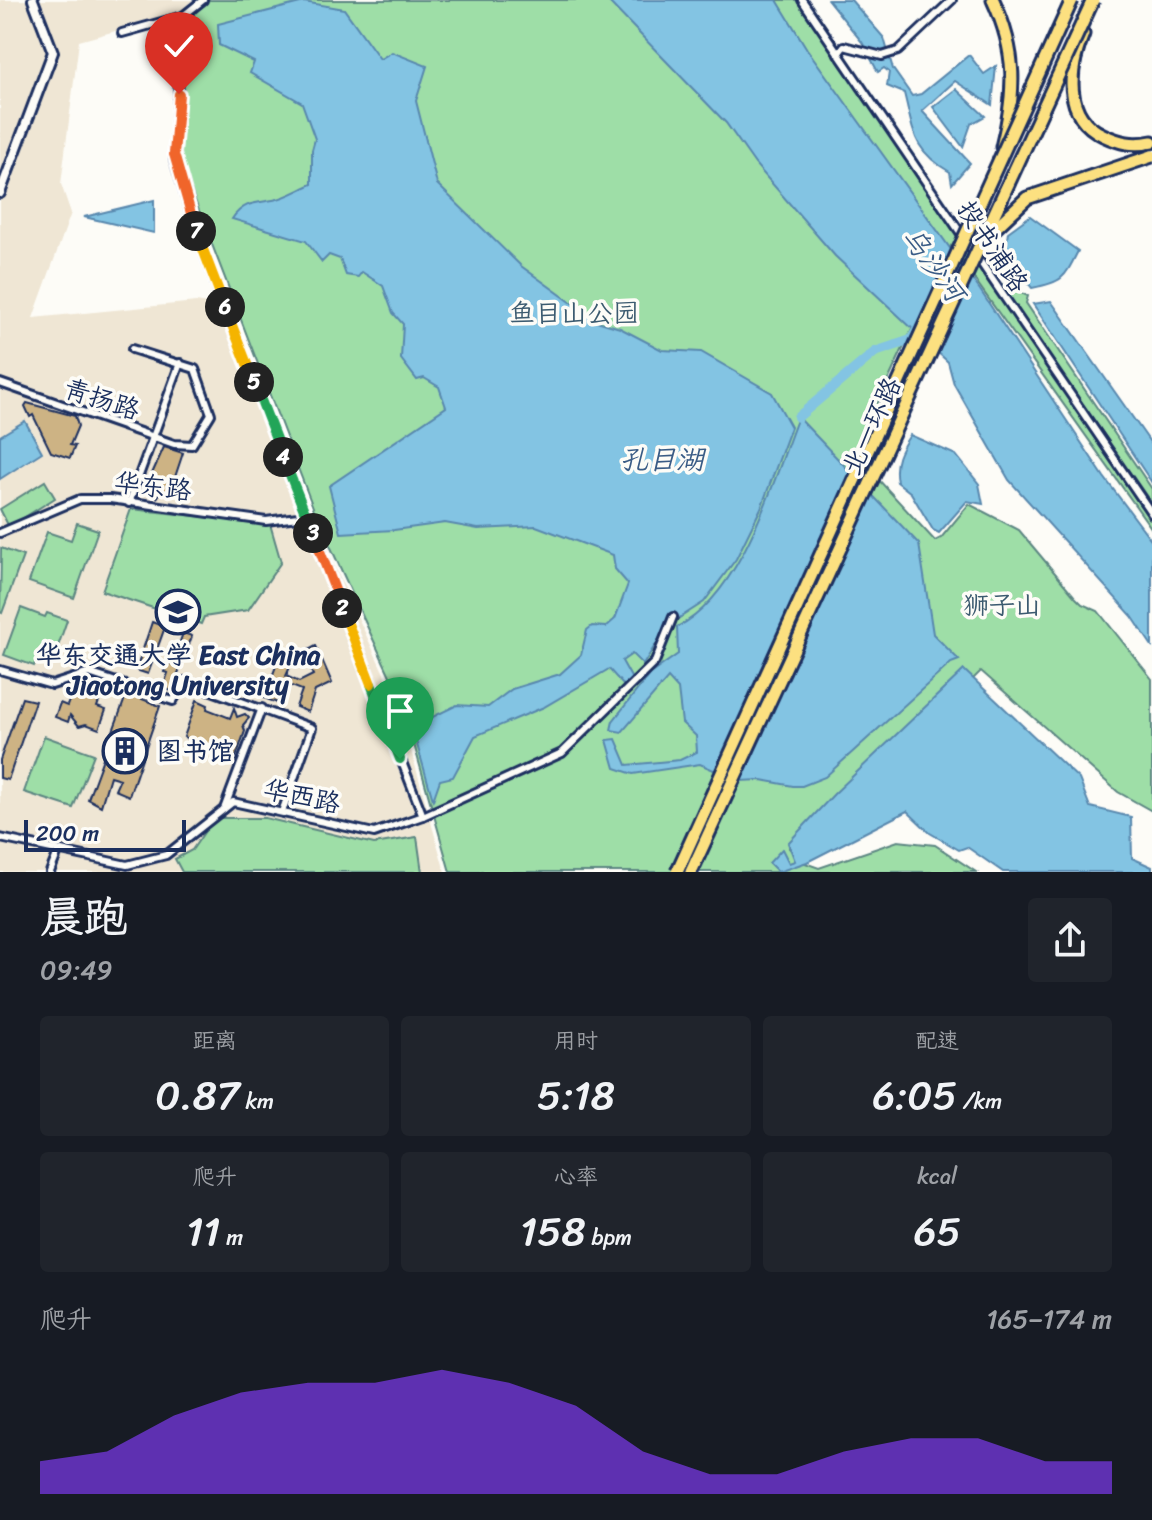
<!DOCTYPE html>
<html lang="zh">
<meta charset="utf-8">
<style>
:root{--surface:#171b24;--page:#20242c;--text:#f1f3f6;--muted:#9ea1a6;--accent:#7c3aed}
body{margin:0;font-family:Sriracha,"LXGW WenKai TC",sans-serif;background:var(--page);color:var(--text);height:100vh;display:flex;flex-direction:column;font-size:30px;white-space:nowrap}
*{box-sizing:border-box;margin:0}
p{font-size:26px;color:var(--muted)}
.icon{flex:none;width:44px;height:44px;fill:none;stroke:currentColor;stroke-width:2;stroke-linecap:round;stroke-linejoin:round}
.map{position:relative;height:872px;overflow:hidden}
.side{display:flex;flex-direction:column;background:var(--surface);flex:1}
.side>*{flex:none}
.scale{position:absolute;left:24px;bottom:20px;width:162px;box-sizing:border-box;padding-left:8px;border:4px solid #1b2f5e;border-top:0;font-size:22px;line-height:28px;white-space:nowrap;color:#1b2f5e;-webkit-text-stroke:6px #fdfcf7;paint-order:stroke}
.pin{position:absolute;display:grid;place-items:center;width:68px;height:68px;color:#fff;margin:-82px -34px;border-radius:50% 50% 50% 0;rotate:-45deg;box-shadow:0 0 8px #0007}
.pin .icon{rotate:45deg}
.km{position:absolute;width:40px;height:40px;margin:-20px;border-radius:50%;background:#222;color:#fff;font-size:22px;line-height:40px;text-align:center}
.round{display:grid;place-items:center;flex:none;width:84px;height:84px;border-radius:8px;background:var(--page)}
.headline{display:flex;align-items:center;justify-content:space-between;height:136px;padding:0 40px}
h1{font-size:44px;font-weight:600;line-height:60px}
.figures{display:grid;grid-template-columns:repeat(3,1fr);gap:12px;height:136px;padding:8px 40px}
.figures div{display:grid;align-content:center;border-radius:8px;background:var(--page);text-align:center}
.figures b{font-size:40px;font-weight:600}
.figures small{font-size:22px;font-weight:400}
.figures p{font-size:22px}
.chart{height:224px;padding:16px 40px}
.chart p{display:flex;justify-content:space-between}
.chart svg{width:100%;height:144px;margin-top:8px;fill:var(--accent);opacity:.7}
.map>svg:first-child{display:block}
.built{fill:#efe6d4}
.green{fill:#9edea7;stroke:#5c8682;stroke-width:2}
.water{fill:#83c4e3;stroke:#5988ae;stroke-width:2}
.lines{fill:none;stroke-linecap:round;stroke-linejoin:round}
.river{stroke:#83c4e3;stroke-width:10}
.building{fill:#cdb384;stroke:#1b2f5e;stroke-width:2}
.minor-casing{stroke:#1b2f5e;stroke-width:12}
.tertiary-casing{stroke:#1b2f5e;stroke-width:14}
.trunk-casing{stroke:#1b2f5e;stroke-width:17}
.minor{stroke:#fdfcf7;stroke-width:6}
.tertiary{stroke:#fdfcf7;stroke-width:8}
.trunk{stroke:#fce080;stroke-width:11}
.trunk-bridge-casing{stroke:#1b2f5e;stroke-width:17;stroke-linecap:butt}
.trunk-bridge{stroke:#fce080;stroke-width:11}
.split-1-casing{stroke:#fff;stroke-width:16}
.split-2-casing{stroke:#fff;stroke-width:16}
.split-3-casing{stroke:#fff;stroke-width:16}
.split-4-casing{stroke:#fff;stroke-width:16}
.split-5-casing{stroke:#fff;stroke-width:16}
.split-6-casing{stroke:#fff;stroke-width:16}
.split-7-casing{stroke:#fff;stroke-width:16}
.split-8-casing{stroke:#fff;stroke-width:16}
.split-9-casing{stroke:#fff;stroke-width:16}
.split-1{stroke:#22a559;stroke-width:10}
.split-2{stroke:#f5b400;stroke-width:10}
.split-3{stroke:#f0652b;stroke-width:10}
.split-4{stroke:#22a559;stroke-width:10}
.split-5{stroke:#22a559;stroke-width:10}
.split-6{stroke:#f5b400;stroke-width:10}
.split-7{stroke:#f5b400;stroke-width:10}
.split-8{stroke:#f0652b;stroke-width:10}
.split-9{stroke:#f0652b;stroke-width:10}
.labels{text-anchor:middle;stroke-width:7;stroke-linejoin:round;paint-order:stroke}
.street-label{font-size:26px;fill:#1b2f5e;stroke:#fdfcf7}
.park-label{font-size:26px;fill:#3c5b70;stroke:#fdfcf7}
.poi-label{font-size:26px;font-weight:bold;fill:#1b2f5e;stroke:#fdfcf7}
.water-label{font-size:28px;font-style:italic;fill:#3a5c86;stroke:#fdfcf7}
</style>
<div class="map">
<svg width="1152" height="872" viewBox="0 0 1152 872">
<rect width="100%" height="100%" fill="#fdfcf7"/>
<filter id="ink" filterUnits="userSpaceOnUse"><feTurbulence type="fractalNoise" baseFrequency=".0125" numOctaves="2"/><feDisplacementMap in="SourceGraphic" scale="16" xChannelSelector="R" yChannelSelector="G"/><feConvolveMatrix kernelMatrix="1 2 1 2 8 2 1 2 1" color-interpolation-filters="sRGB"/></filter>
<g filter="url(#ink)">
<polygon class="built" points="0,0 193,0 181,13 79,41 61,184 71,213 33,318 196,302 231,308 313,520 398,704 445,872 0,872"/>
<g class="green">
<polygon points="207,0 798,0 1152,514 1152,529 951,246 854,453 935,541 941,538 969,504 1019,530 1075,597 1082,604 1098,611 1152,679 1152,811 1118,792 981,671 807,844 790,843 789,848 802,862 819,868 898,841 935,845 976,872 450,872 402,702 316,515 183,169 178,139 188,21"/>
<polygon points="999,283 1028,296 1026,303 1152,489 1152,504"/>
<polygon points="45,481 55,498 9,527 0,509"/>
<polygon points="131,509 270,524 281,562 248,610 204,617 201,624 102,591"/>
<polygon points="77,523 98,530 74,598 29,582 47,532 71,540"/>
<polygon points="1,548 23,556 2,613 0,612"/>
<polygon points="21,608 45,617 47,613 67,620 53,661 38,655 34,666 4,655"/>
<polygon points="44,736 94,754 73,808 24,792"/>
<polygon points="214,818 265,818 374,844 417,837 422,872 182,872 175,859 192,850"/>
</g>
<g class="water">
<polygon points="607,0 777,0 807,49 980,290 1104,477 1152,541 1152,646 1132,616 1009,480 954,384 948,362 835,256 755,164 726,123"/>
<path d="M828,0H851L884,38L893,69L912,96L921,94L969,55L984,74L996,66L992,105L955,81L922,111L970,163L952,184L950,172C912,150 914,132 904,93L887,86L889,72L884,68L878,72L862,42Z"/>
<path d="M304,2L344,9L380,59L392,52L427,66L416,101L437,184L521,266L597,321L620,328L662,350L701,352L772,393L791,427L761,508L736,559L704,602L667,626L643,665L632,654L622,661L632,679L623,685L609,669L544,707L475,736L453,777L440,780L433,800L412,727L457,705L488,707L512,689L560,674L581,655L587,630L592,626L606,627L615,619L628,584L615,569L613,555L536,526L478,529L445,523L394,530L341,533L329,486L446,407L439,387L424,378L417,380L401,359L403,324L393,313L383,286L362,272L358,277L346,275L340,259L329,255L322,262L306,241L232,219C243,202 256,203 273,200C286,198 300,189 312,184V150L315,139L302,103L250,73L254,62L219,45L218,24Z"/>
<polygon points="956,89 985,116 971,124 963,147 933,107"/>
<polygon points="154,200 154,233 84,217"/>
<path d="M1030,216L1078,251C1064,279 1063,282 1032,288L1005,255L1008,232Z"/>
<polygon points="1051,301 1152,445 1152,483 1033,304"/>
<path d="M798,417L919,544L933,634L959,660L951,663L825,777L802,786H793L762,780L739,781L700,764L633,774L615,768L607,740L616,739L627,765L680,760L697,752L696,736L682,723L678,689L668,678L622,732L611,730L613,721L650,674L678,654L677,627C742,595 773,481 798,417Z"/>
<polygon points="25,421 42,452 0,479 0,436"/>
<path d="M910,435L956,455L979,484L983,504L967,501L939,533L933,530L911,493L897,482C893,463 900,450 910,435Z"/>
<polygon points="964,670 1079,779 1090,807 1131,817 1132,858 1152,867 1152,872 1003,872 967,847 959,850 930,833 907,811 807,862 778,872 769,863 782,849 789,863 795,861 788,843 834,794"/>
</g>
<g class="lines">
<polyline class="river" points="798,417 875,352 911,340 920,325"/>
</g>
<g class="building">
<polygon points="27,403 75,416 78,426 70,445 75,446 70,458 51,452 33,415 30,417 25,406"/>
<polygon points="164,447 183,453 169,495 161,492 157,498 158,489 152,485 151,476"/>
<polygon points="152,622 165,627 148,674 136,670"/>
<polygon points="183,633 192,636 172,691 163,688 168,673 164,672 167,662 172,664"/>
<polygon points="316,646 332,683 315,691 308,712 296,707 302,690 284,683 277,703 264,698 281,653 294,658 286,676 299,682 313,675 303,653"/>
<polygon points="89,679 98,682 94,697 100,699 97,707 106,710 99,729 86,724 79,726 70,715 68,722 55,717 60,703 67,706 73,690 79,692 83,681"/>
<polygon points="127,693 160,706 129,796 115,790 120,779 110,776 101,806 88,799"/>
<polygon points="22,698 35,701 8,780 0,778 0,760"/>
<polygon points="197,700 208,705 207,709 230,718 234,708 237,717 245,714 249,718 243,725 245,731 235,760 193,744 194,741 184,737"/>
</g>
<g class="lines">
<g class="minor-casing">
<g id="minor">
<polyline points="802,0 1152,514"/>
<polyline points="183,16 174,159 198,238 423,816"/>
<polyline points="122,33 183,16 203,0"/>
<polyline points="838,54 844,46 882,56 898,51 952,0"/>
<polyline points="0,383 174,444 192,445 211,414 195,369 132,349"/>
<polyline points="129,503 180,363"/>
<polyline points="0,533 80,499 110,499 266,521 306,516"/>
<polyline points="0,670 52,685 89,673 173,701 185,681 312,728 282,812"/>
<polyline points="224,809 262,708"/>
<polyline points="0,838 127,865 166,855 233,802 374,833 423,816 562,753 655,662 673,617"/>
<polyline points="50,872 58,852"/>
</g>
</g>
<g class="tertiary-casing">
<polyline id="tertiary" points="0,193 53,52 33,0"/>
</g>
<g class="trunk-casing">
<g id="trunk">
<path d="M993,0C1017,52 1016,92 1002,147"/>
<path d="M1083,34C1069,68 1062,116 1103,135C1120,143 1133,146 1152,142"/>
</g>
</g>
<use href="#minor" class="minor"/>
<use href="#tertiary" class="tertiary"/>
<use href="#trunk" class="trunk"/>
<g class="trunk-bridge-casing">
<g id="trunk-bridge">
<polyline points="990,233 1027,198 1152,156"/>
<polyline points="677,872 1072,0"/>
<polyline points="691,872 1093,0"/>
</g>
</g>
<use href="#trunk-bridge" class="trunk-bridge"/>
</g>
</g>
<g class="lines" filter="url(#ink)">
<g class="split-1-casing">
<polyline id="split-1" points="371,684 400,759"/>
</g>
<g class="split-2-casing">
<polyline id="split-2" points="342,608 371,684"/>
</g>
<g class="split-3-casing">
<polyline id="split-3" points="313,533 342,608"/>
</g>
<g class="split-4-casing">
<polyline id="split-4" points="283,457 313,533"/>
</g>
<g class="split-5-casing">
<polyline id="split-5" points="254,382 283,457"/>
</g>
<g class="split-6-casing">
<polyline id="split-6" points="225,307 254,382"/>
</g>
<g class="split-7-casing">
<polyline id="split-7" points="196,231 225,307"/>
</g>
<g class="split-8-casing">
<polyline id="split-8" points="174,154 196,231"/>
</g>
<g class="split-9-casing">
<polyline id="split-9" points="174,154 179,94"/>
</g>
<use href="#split-1" class="split-1"/>
<use href="#split-2" class="split-2"/>
<use href="#split-3" class="split-3"/>
<use href="#split-4" class="split-4"/>
<use href="#split-5" class="split-5"/>
<use href="#split-6" class="split-6"/>
<use href="#split-7" class="split-7"/>
<use href="#split-8" class="split-8"/>
<use href="#split-9" class="split-9"/>
</g>
<defs>
<g id="university-ring" transform="scale(2.3)"><circle r="9.5" fill="#fdfcf7" stroke="#1b2f5e" stroke-width="1.5"/><path d="M0-5L7-2L0 1L-7-2ZM-4 1L0 2.5L4 1V4Q0 6-4 4Z" fill="#1b2f5e"/></g>
<g id="building-ring" transform="scale(2.3)"><circle r="9.5" fill="#fdfcf7" stroke="#1b2f5e" stroke-width="1.5"/><path d="M-4-6H4V6H1V3H-1V6H-4ZM-2.5-4.3h1.7v1.8h-1.7ZM.8-4.3h1.7v1.8H.8ZM-2.5-1h1.7V.8h-1.7ZM.8-1h1.7V.8H.8Z" fill="#1b2f5e"/></g>
</defs>
<g fill-rule="evenodd">
<use href="#university-ring" x="178" y="612"/>
<use href="#building-ring" x="125" y="751"/>
</g>
<g class="labels">
<g class="street-label">
<text transform="translate(993 246) rotate(56)" y="9">投书浦路</text>
<text transform="translate(102 399) rotate(18)" y="9">青扬路</text>
<text transform="translate(871 426) rotate(-65)" y="9">北一环路</text>
<text transform="translate(153 486) rotate(7)" y="9">华东路</text>
<text transform="translate(302 796) rotate(12)" y="9">华西路</text>
</g>
<g class="park-label">
<text x="574" y="322">鱼目山公园</text>
<text x="1002" y="614">狮子山</text>
</g>
<g class="poi-label">
<text x="178" y="664">华东交通大学 East China<tspan x="178" dy="30">Jiaotong University</tspan></text>
<text x="156" y="760" text-anchor="start">图书馆</text>
</g>
<g class="water-label">
<text transform="translate(934 264) rotate(54)" y="10">乌沙河</text>
<text x="662" y="469">孔目湖</text>
</g>
</g>
</svg>
<div class="scale">200 m</div>
<div class="pin" style="left:400px;top:759px;background:#1e9e55"><svg class="icon" aria-label="arrive" viewBox="0 0 24 24"><path d="M6 21V4h12l-3 4 3 4H6"/></svg></div>
<div class="pin" style="left:179px;top:94px;background:#d93025"><svg class="icon" aria-label="check" viewBox="0 0 24 24"><path d="M5 12l5 5 9-10"/></svg></div>
<b class="km" style="left:342px;top:608px">2</b>
<b class="km" style="left:313px;top:533px">3</b>
<b class="km" style="left:283px;top:457px">4</b>
<b class="km" style="left:254px;top:382px">5</b>
<b class="km" style="left:225px;top:307px">6</b>
<b class="km" style="left:196px;top:231px">7</b>
</div>
<section class="side">
<div class="headline"><div><h1>晨跑</h1><p>09:49</p></div><a class="round"><svg class="icon" aria-label="share" viewBox="0 0 24 24"><path d="M12 15V3M7 8l5-5 5 5M5 13v7h14v-7"/></svg></a></div>
<div class="figures">
<div><p>距离</p><b>0.87<small> km</small></b></div>
<div><p>用时</p><b>5:18</b></div>
<div><p>配速</p><b>6:05<small> /km</small></b></div>
</div>
<div class="figures">
<div><p>爬升</p><b>11<small> m</small></b></div>
<div><p>心率</p><b>158<small> bpm</small></b></div>
<div><p>kcal</p><b>65</b></div>
</div>
<div class="chart"><p><span>爬升</span>165–174 m</p>
<svg viewBox="0 0 160 44" preserveAspectRatio="none"><path d="M0 44V34L10 31L20 20L30 13L40 10L50 10L60 6L70 10L80 17L90 31L100 38L110 38L120 31L130 27L140 27L150 34L160 34V44z"/></svg>
</div>
</section>
